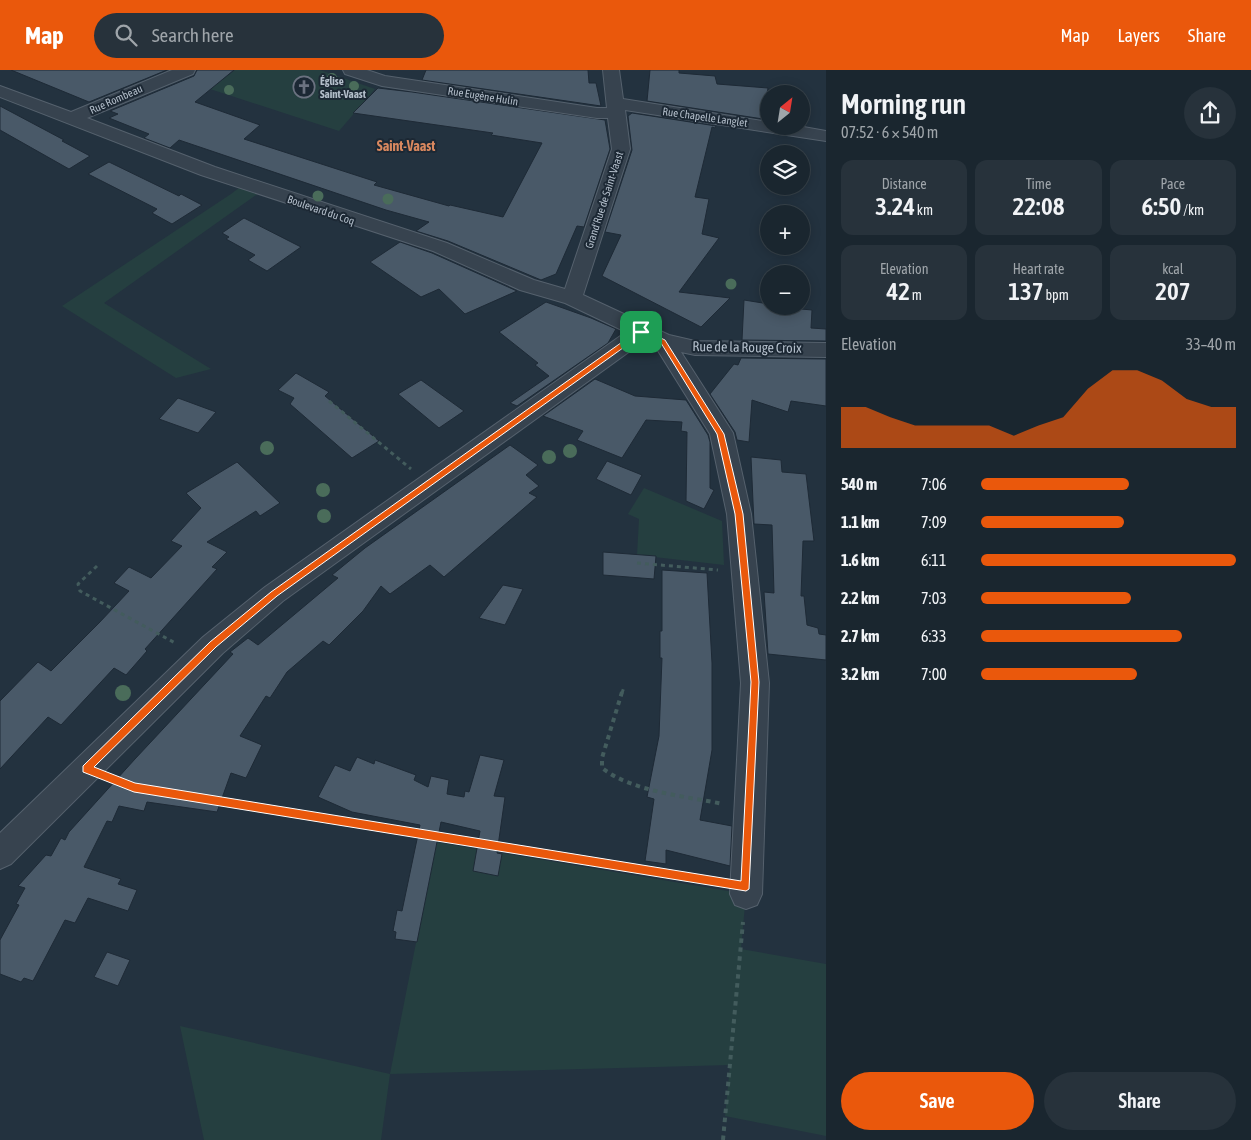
<!DOCTYPE html>
<meta charset="utf-8">
<style>
:root{--surface:#1a262f;--page:#27323b;--text:#f1f3f6;--muted:#9fa5aa;--line:#38434b;--accent:#ea580c}
body{margin:0;font-family:"Asap Condensed",sans-serif;background:var(--page);color:var(--text);height:100vh;display:flex;flex-direction:column;font-size:19px;white-space:nowrap}
*{box-sizing:border-box;margin:0}
p{font-size:16px;color:var(--muted)}
.icon{flex:none;width:28px;height:28px;fill:none;stroke:currentColor;stroke-width:2;stroke-linecap:round;stroke-linejoin:round}
.map{position:relative;flex:1;overflow:hidden}
.sheet{display:flex;flex-direction:column;background:var(--surface);width:425px}
.sheet>*{flex:none}
.needle{width:32px;rotate:30deg}
.fabs{position:absolute;left:760px;top:15px;display:grid;gap:10px}
.fabs a{display:grid;place-items:center;width:50px;height:50px;border-radius:50%;background:var(--surface);box-shadow:0 2px 12px #0003,0 0 0 1px var(--line);font-size:25px}
.pin{position:absolute;display:grid;place-items:center;width:42px;height:42px;color:#fff;margin:-21px;border-radius:10px;box-shadow:0 2px 8px #0006}
.round{display:grid;place-items:center;flex:none;width:52px;height:52px;border-radius:26px;background:var(--page)}
.head{display:flex;align-items:center;justify-content:space-between;height:85px;padding:0 15px}
h1{font-size:28px;font-weight:600;line-height:38px}
.metrics{display:grid;grid-template-columns:repeat(3,1fr);gap:8px;height:85px;padding:5px 15px}
.metrics div{display:grid;align-content:center;border-radius:12px;background:var(--page);text-align:center}
.metrics b{font-size:25px;font-weight:600}
.metrics small{font-size:14px;font-weight:400}
.metrics p{font-size:14px}
.chart{height:140px;padding:10px 15px}
.chart p{display:flex;justify-content:space-between}
.chart svg{width:100%;height:90px;margin-top:5px;fill:var(--accent);opacity:.7}
.primary-button{display:flex;gap:10px;margin-top:auto;padding:10px 15px}
.primary-button a{flex:1;height:58px;border-radius:30px;background:var(--accent);color:#fff;font-size:20px;font-weight:600;line-height:58px;text-align:center}
.primary-button a+a{background:var(--page);color:var(--text)}
ul{padding:0 15px;list-style:none;font-size:16px}
li{display:grid;grid-template-columns:80px 60px 1fr;align-items:center;height:38px}
li i{height:12px;border-radius:6px;background:var(--accent)}
header{display:flex;align-items:center;gap:30px;box-sizing:border-box;height:70px;padding:0 25px;background:var(--accent);color:#fff}
header strong{font-size:24px}
nav{display:flex;gap:28px;margin-inline-start:auto;font-size:18px}
.search{width:350px;height:45px;background:var(--page);display:flex;align-items:center;gap:12px;box-sizing:border-box;padding:0 18px;border-radius:28px;color:var(--muted);font-size:19px}
main{display:flex;flex:1;min-height:0}
.map>svg:first-child{display:block}
.green{fill:#253f40}
.building{fill:#495968;stroke:#1e2a36}
.lines{fill:none;stroke-linecap:round;stroke-linejoin:round}
.street-casing{stroke:#55616d;stroke-width:2}
.path-far1{stroke:#435c5d;stroke-width:3;stroke-dasharray:4 4;stroke-linecap:butt}
.path{stroke:#435c5d;stroke-width:4;stroke-dasharray:4.5 4.5;stroke-linecap:butt}
.street{fill:#37434f;fill-rule:evenodd}
.tree{fill:#4a6c5a}
.route{fill:#ea580c;stroke:#fff;fill-rule:evenodd}
.labels{text-anchor:middle;stroke-width:4;stroke-linejoin:round;paint-order:stroke}
.far-poi-label{font-size:11px;font-weight:bold;fill:#b3beca;stroke:#1c2834;text-anchor:start}
.far-street-label{font-size:11px;fill:#b3beca;stroke:#1c2834}
.far-quarter-label{font-size:14px;font-weight:bold;fill:#d9885f;stroke:#1c2834}
.street-label{font-size:14px;fill:#b3beca;stroke:#1c2834}
</style>
<header>
<strong>Map</strong>
<div class="search"><svg class="icon" aria-label="search" viewBox="0 0 24 24"><circle cx="10" cy="10" r="6"/><path d="M15 15l6 6"/></svg>Search here</div>
<nav><a>Map</a><a>Layers</a><a>Share</a></nav>
</header>
<main>
<div class="map">
<svg width="826" height="1070" viewBox="0 0 826 1070">
<rect width="100%" height="100%" fill="#23323f"/>
<g class="green">
<polygon points="235,0 320,0 375,19 339,61 210,19"/>
<polygon points="244,114 263,120 104,233 211,299 176,308 62,236 231,124"/>
<polygon points="644,418 722,451 724,495 637,485 639,449 628,444"/>
<polygon points="436,772 746,824 741,879 826,894 826,1066 725,1046 730,995 390,1004 381,1070 204,1070 180,956 390,1004"/>
</g>
<g class="building">
<polygon points="11,0 167,0 89,32"/>
<polygon points="197,0 234,0 195,32 260,55 244,69 377,112 374,115 449,136 450,135 503,147 542,73 491,65 493,63 353,43 378,18 412,22 605,50 610,79 584,157 577,156 556,204 541,210 448,171 416,161 429,152 386,140 179,70 170,78 144,68 149,64 109,48 118,44 110,41 194,6"/>
<polygon points="426,0 588,0 589,13 596,13 601,36 422,10"/>
<polygon points="650,0 679,0 679,3 715,6 717,14 768,18 763,49 647,31"/>
<polygon points="0,36 64,70 62,71 90,86 69,99 0,60"/>
<polygon points="632,43 716,56 715,58 712,57 695,127 709,129 702,164 719,168 679,222 730,228 701,257 602,206 621,165 605,162 632,80 628,46"/>
<polygon points="109,92 179,126 181,124 202,135 172,154 152,143 157,139 88,104"/>
<polygon points="244,148 301,177 267,201 248,190 255,185 226,169 229,167 222,163"/>
<polygon points="400,172 432,183 517,221 465,244 439,219 421,227 370,192"/>
<polygon points="744,230 769,234 769,236 812,240 811,258 826,259 826,271 742,270"/>
<polygon points="546,232 591,248 616,259 608,273 517,336 510,333 549,306 535,295 538,293 499,262"/>
<polygon points="741,288 826,289 826,336 791,331 788,342 752,330 749,372 737,370 735,362 710,324 734,294 738,295"/>
<polygon points="296,303 329,322 325,326 379,371 352,388 290,334 294,328 278,320"/>
<polygon points="595,309 635,326 686,330 708,365 710,372 710,418 714,420 704,439 686,431 687,362 681,361 682,352 646,350 622,388 577,370 583,361 543,346"/>
<polygon points="421,310 464,341 439,358 398,324"/>
<polygon points="178,328 216,342 198,363 159,349"/>
<polygon points="510,375 538,395 526,405 539,416 529,423 537,427 444,507 430,495 390,524 381,516 363,541 329,575 323,571 287,602 270,628 266,626 240,666 262,675 246,708 231,703 217,742 147,732 144,741 119,736 112,752 107,751 84,797 121,809 118,814 137,820 128,841 88,828 75,853 65,850 33,911 24,908 21,912 0,904 0,870 19,835 16,834 25,818 18,816 46,785 51,786 61,768 65,770 69,762 135,689 233,584 230,582 248,568 258,575 338,508 332,505 365,478"/>
<polygon points="751,387 781,390 782,402 806,404 814,471 803,471 801,526 804,526 807,555 818,558 819,564 826,565 826,590 768,584 764,522 774,523 772,455 754,454"/>
<polygon points="607,391 642,405 631,425 596,409"/>
<polygon points="237,392 280,433 260,446 256,441 207,472 227,482 212,497 217,499 145,579 147,581 126,605 114,598 61,655 48,647 0,699 0,631 38,592 51,601 99,553 129,521 114,513 129,497 151,508 182,476 171,471 201,438 186,423"/>
<polygon points="603,482 656,486 654,509 603,505"/>
<polygon points="662,500 707,503 712,593 712,680 700,750 732,756 730,796 666,780 666,794 645,791 654,729 647,727 659,666 662,588 660,588 660,561 662,561"/>
<polygon points="503,515 523,519 505,555 479,548"/>
<polygon points="480,685 504,690 494,726 505,727 497,783 502,784 498,806 473,801 480,761 441,752 417,872 395,869 396,862 393,861 397,840 402,841 420,755 352,742 318,727 335,695 350,701 357,687 374,694 375,690 416,705 414,710 428,717 431,706 449,710 447,724 464,727 465,721 469,722"/>
<polygon points="107,882 130,890 118,916 94,907"/>
</g>
<g class="lines">
<g class="street-casing">
<polygon id="street" points="172,0 195,0 193,4 87,48 215,97 447,173 534,210 565,219 612,79 608,48 597,48 382,16 345,4 343,0 367,0 385,6 597,38 607,38 603,0 619,0 623,29 769,52 769,56 798,56 826,61 826,71 625,40 630,79 583,225 669,265 695,271 826,273 826,287 695,285 681,282 733,363 751,444 769,613 762,824 757,835 746,839 735,835 730,824 741,613 727,444 710,364 655,276 644,271 283,531 223,583 11,794 0,799 0,763 203,567 265,517 626,262 565,233 520,220 433,181 201,105 0,27 0,16 71,42"/>
</g>
<g class="path-far1">
<polyline points="329,331 411,399"/>
<polyline points="637,493 718,500"/>
<polyline points="97,496 78,514 80,521 177,574"/>
<polyline points="622,623 624,617"/>
</g>
<g class="path">
<path d="M622,622L602,688V698C633,722 685,726 723,734"/>
<polyline points="115,710 134,717 717,811"/>
<polyline points="723,1070 743,852"/>
</g>
<use href="#street" class="street"/>
</g>
<g class="tree">
<circle cx="332" cy="8" r="5"/>
<circle cx="354" cy="16" r="5"/>
<circle cx="229" cy="20" r="5"/>
<circle cx="318" cy="126" r="5.5"/>
<circle cx="388" cy="129" r="5.5"/>
<circle cx="731" cy="214" r="5.5"/>
<circle cx="267" cy="378" r="7"/>
<circle cx="570" cy="381" r="7"/>
<circle cx="549" cy="387" r="7"/>
<circle cx="323" cy="420" r="7"/>
<circle cx="324" cy="446" r="7"/>
<circle cx="123" cy="623" r="8"/>
</g>
<path class="route" d="M639,260H643L665,270L724,364L743,444L759,612L749,819L746,821L134,722L83,702V696L210,572L271,522ZM641,265L661,273L717,364L735,444L751,612L741,811L135,713L94,697L216,577L277,526Z"/>
<defs>
<g id="church-ring" transform="scale(1.125)"><circle r="9.5" fill="#1c2834" stroke="#6b7280" stroke-width="1.5"/><path d="M-1.2-6h2.4v3.5h3.3v2.4h-3.3V6h-2.4V-.1h-3.3v-2.4h3.3Z" fill="#6b7280"/></g>
</defs>
<g fill-rule="evenodd">
<use href="#church-ring" x="304" y="17"/>
</g>
<g class="labels">
<g class="far-poi-label">
<text x="320" y="15">Église<tspan x="320" dy="13">Saint-Vaast</tspan></text>
</g>
<g class="far-street-label">
<text transform="translate(483 26) rotate(9)" y="4">Rue Eugène Hulin</text>
<text transform="translate(116 29) rotate(-24)" y="4">Rue Rombeau</text>
<text transform="translate(705 47) rotate(8)" y="4">Rue Chapelle Langlet</text>
<text transform="translate(604 130) rotate(-72)" y="4">Grand'Rue de Saint-Vaast</text>
<text transform="translate(321 140) rotate(19)" y="4">Boulevard du Coq</text>
</g>
<g class="far-quarter-label">
<text x="406" y="81">Saint-Vaast</text>
</g>
<g class="street-label">
<text transform="translate(747 277) rotate(1)" y="5">Rue de la Rouge Croix</text>
</g>
</g>
</svg>
<div class="fabs">
<a><svg class="needle" viewBox="-14 -14 28 28"><path d="M0-13l5 13h-10z" fill="#e53935"/><path d="M0 13l5-13h-10z" fill="#9fa5aa"/></svg></a>
<a><svg class="icon" aria-label="layers" viewBox="0 0 24 24"><path d="M12 4l9 5-9 5-9-5zM3 14l9 5 9-5"/></svg></a>
<a>+</a>
<a>−</a>
</div>
<div class="pin" style="left:641px;top:262px;background:#1e9e55"><svg class="icon" aria-label="arrive" viewBox="0 0 24 24"><path d="M6 21V4h12l-3 4 3 4H6"/></svg></div>
</div>
<section class="sheet">
<div class="head"><div><h1>Morning run</h1><p>07:52 · 6 × 540 m</p></div><a class="round"><svg class="icon" aria-label="share" viewBox="0 0 24 24"><path d="M12 15V3M7 8l5-5 5 5M5 13v7h14v-7"/></svg></a></div>
<div class="metrics">
<div><p>Distance</p><b>3.24<small> km</small></b></div>
<div><p>Time</p><b>22:08</b></div>
<div><p>Pace</p><b>6:50<small> /km</small></b></div>
</div>
<div class="metrics">
<div><p>Elevation</p><b>42<small> m</small></b></div>
<div><p>Heart rate</p><b>137<small> bpm</small></b></div>
<div><p>kcal</p><b>207</b></div>
</div>
<div class="chart"><p><span>Elevation</span>33–40 m</p>
<svg viewBox="0 0 160 44" preserveAspectRatio="none"><path d="M0 44V24L10 24L20 29L30 33L40 33L50 33L60 33L70 38L80 33L90 29L100 15L110 6L120 6L130 11L140 20L150 24L160 24V44z"/></svg>
</div>
<ul>
<li><b>540 m</b>7:06<i style="width:58%"></i></li>
<li><b>1.1 km</b>7:09<i style="width:56%"></i></li>
<li><b>1.6 km</b>6:11<i style="width:100%"></i></li>
<li><b>2.2 km</b>7:03<i style="width:59%"></i></li>
<li><b>2.7 km</b>6:33<i style="width:79%"></i></li>
<li><b>3.2 km</b>7:00<i style="width:61%"></i></li>
</ul>
<div class="primary-button"><a>Save</a><a>Share</a></div>
</section>
</main>
